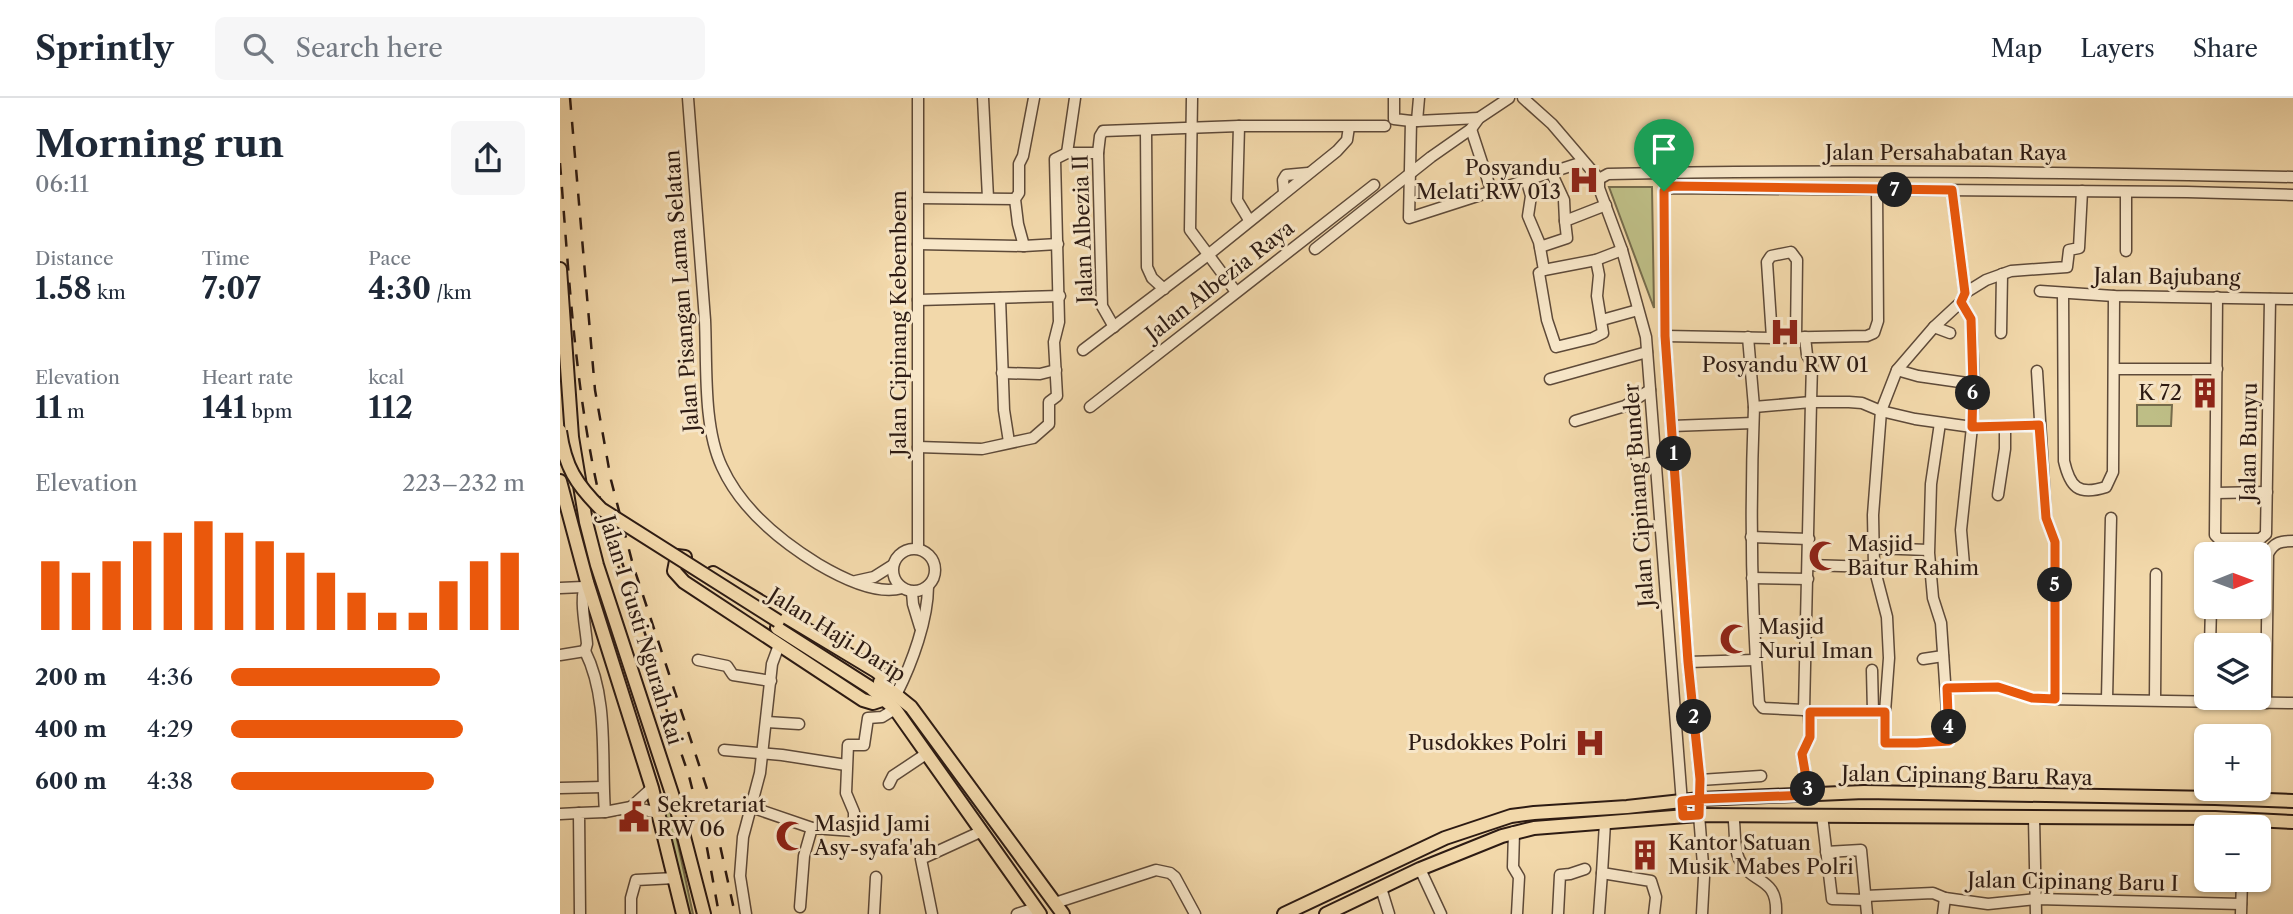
<!DOCTYPE html>
<meta charset="utf-8">
<style>
:root{--surface:#fff;--page:#f6f6f7;--text:#1f2937;--muted:#747a83;--line:#e0e1e3;--accent:#ea580c}
body{margin:0;font-family:"Libre Caslon Text",serif;background:var(--page);color:var(--text);height:100vh;display:flex;flex-direction:column;font-size:26px;white-space:nowrap}
*{box-sizing:border-box;margin:0}
p{font-size:23px;color:var(--muted)}
.icon{flex:none;width:38px;height:38px;fill:none;stroke:currentColor;stroke-width:2;stroke-linecap:round;stroke-linejoin:round}
.map{position:relative;flex:1;overflow:hidden}
.panel{display:flex;flex-direction:column;background:var(--surface);width:560px}
.panel>*{flex:none}
.needle{width:46px;rotate:89deg}
.buttons{position:absolute;left:1634px;top:444px;display:grid;gap:14px}
.buttons a{display:grid;place-items:center;width:77px;height:77px;border-radius:10px;background:var(--surface);box-shadow:0 2px 5px #0004;font-size:35px}
.pin{position:absolute;display:grid;place-items:center;width:60px;height:60px;color:#fff;margin:-72px -30px;border-radius:50% 50% 50% 0;rotate:-45deg;box-shadow:0 0 7px #0007}
.pin .icon{rotate:45deg}
.km{position:absolute;width:35px;height:35px;margin:-18px;border-radius:50%;background:#222;color:#fff;font-size:19px;line-height:35px;text-align:center}
.round{display:grid;place-items:center;flex:none;width:74px;height:74px;border-radius:10px;background:var(--page)}
.head{display:flex;align-items:center;justify-content:space-between;height:119px;padding:0 35px}
h1{font-size:38px;font-weight:700;line-height:52px}
.metrics{display:grid;grid-template-columns:repeat(3,1fr);gap:10px;height:119px;padding:7px 35px}
.metrics div{display:grid;align-content:center}
.metrics b{font-size:30px;font-weight:700}
.metrics small{font-size:19px;font-weight:400}
.metrics p{font-size:19px}
.chart{height:196px;padding:14px 35px}
.chart p{display:flex;justify-content:space-between}
.chart svg{width:100%;height:126px;margin-top:7px;stroke:var(--accent);stroke-width:6}
ul{padding:0 35px;list-style:none;font-size:23px}
li{display:grid;grid-template-columns:112px 84px 1fr;align-items:center;height:52px}
li i{height:18px;border-radius:9px;background:var(--accent)}
header{display:flex;align-items:center;gap:42px;box-sizing:border-box;height:98px;padding:0 35px;background:var(--surface);border-bottom:2px solid var(--line)}
header strong{font-size:33px}
nav{display:flex;gap:38px;margin-inline-start:auto;font-size:24px}
.search{width:490px;height:63px;background:var(--page);display:flex;align-items:center;gap:18px;box-sizing:border-box;padding:0 24px;border-radius:10px;color:var(--muted);font-size:26px}
main{display:flex;flex:1;min-height:0}
.map>svg:first-child{display:block}
.green{fill:#bebe86;stroke:#766c4c;stroke-width:2}
.lines{fill:none;stroke-linecap:round;stroke-linejoin:round}
.minor-casing{stroke:#5e4a39;stroke-width:13}
.major-casing{stroke:#2d1b13;stroke-width:16}
.minor{stroke:#f7e6c8;stroke-width:10}
.major{stroke:#f2d8aa;stroke-width:12}
.rail{stroke:#2d1b13;stroke-width:2.5;stroke-dasharray:12 12;stroke-linecap:butt}
.major-bridge-casing{stroke:#2d1b13;stroke-width:16;stroke-linecap:butt}
.major-bridge{stroke:#f2d8aa;stroke-width:12}
.route-casing{stroke:#fff;stroke-width:14}
.route{stroke:#ea580c;stroke-width:9}
.labels{text-anchor:middle;stroke-width:6;stroke-linejoin:round;paint-order:stroke}
.street-label{font-size:21px;fill:#2d1b13;stroke:#f7e6c8}
.poi-label{font-size:21px;fill:#2d1b13;stroke:#f7e6c8;text-anchor:start}
</style>
<header>
<strong>Sprintly</strong>
<div class="search"><svg class="icon" aria-label="search" viewBox="0 0 24 24"><circle cx="10" cy="10" r="6"/><path d="M15 15l6 6"/></svg>Search here</div>
<nav><a>Map</a><a>Layers</a><a>Share</a></nav>
</header>
<main>
<section class="panel">
<div class="head"><div><h1>Morning run</h1><p>06:11</p></div><a class="round"><svg class="icon" aria-label="share" viewBox="0 0 24 24"><path d="M12 15V3M7 8l5-5 5 5M5 13v7h14v-7"/></svg></a></div>
<div class="metrics">
<div><p>Distance</p><b>1.58<small> km</small></b></div>
<div><p>Time</p><b>7:07</b></div>
<div><p>Pace</p><b>4:30<small> /km</small></b></div>
</div>
<div class="metrics">
<div><p>Elevation</p><b>11<small> m</small></b></div>
<div><p>Heart rate</p><b>141<small> bpm</small></b></div>
<div><p>kcal</p><b>112</b></div>
</div>
<div class="chart"><p><span>Elevation</span>223–232 m</p>
<svg viewBox="0 0 160 44" preserveAspectRatio="none"><path d="M5 44V20M15 44V24M25 44V20M35 44V13M45 44V10M55 44V6M65 44V10M75 44V13M85 44V17M95 44V24M105 44V31M115 44V38M125 44V38M135 44V27M145 44V20M155 44V17"/></svg>
</div>
<ul>
<li><b>200 m</b>4:36<i style="width:71%"></i></li>
<li><b>400 m</b>4:29<i style="width:79%"></i></li>
<li><b>600 m</b>4:38<i style="width:69%"></i></li>
</ul>
</section>
<div class="map">
<svg width="1733" height="816" viewBox="0 0 1733 816">
<rect width="100%" height="100%" fill="#f2d8aa"/>
<filter id="stains"><feTurbulence type="fractalNoise" baseFrequency=".00286" numOctaves="4"/><feColorMatrix values="0 0 0 0 .2 0 0 0 0 .09 0 0 0 0 .02 0 0 0 .5 -.17"/></filter>
<radialGradient id="worn" r=".72"><stop offset=".6" stop-color="#630" stop-opacity="0"/><stop offset="1" stop-color="#630" stop-opacity=".3"/></radialGradient>
<g class="green">
<polygon points="1049,89 1092,89 1094,210"/>
<polygon points="1577,307 1612,307 1611,328 1577,328"/>
<polygon points="109,705 133,816 123,816 97,708"/>
</g>
<g class="lines">
<g class="minor-casing">
<g id="minor">
<path d="M128,0C133,74 140,148 145,222C147,267 143,329 162,369C181,411 219,442 258,466C280,479 316,498 342,490"/>
<polyline points="423,0 428,100"/>
<polyline points="632,0 630,132 676,194"/>
<polyline points="834,0 834,21 851,23"/>
<polyline points="859,0 857,23 851,23 849,120 1023,64"/>
<polyline points="963,0 992,26 1039,81"/>
<polyline points="857,23 919,20"/>
<polyline points="679,28 677,102 689,122"/>
<polyline points="911,31 932,95"/>
<polyline points="586,32 587,169 592,180 604,191"/>
<polyline points="507,55 515,0"/>
<polyline points="992,76 1004,102 1005,123"/>
<path d="M1039,81L1048,76C1276,71 1505,74 1733,79"/>
<polyline points="1039,81 1039,90 1062,152 1086,239 1123,718"/>
<polyline points="967,84 971,98 968,118 979,144 984,172 979,175 987,222 996,249 1033,240 1043,235 1037,198 1039,177 1036,162"/>
<polyline points="1392,92 1405,195"/>
<polyline points="724,94 723,82 726,77 748,75"/>
<polyline points="1566,94 1566,153"/>
<polyline points="358,100 455,101"/>
<polyline points="358,146 464,148 498,146"/>
<polyline points="464,148 458,126 455,101 459,95 459,66 463,58 474,0"/>
<polyline points="980,149 1007,140 1005,123 1046,107"/>
<polyline points="755,151 871,59 911,31 919,20 949,0"/>
<polyline points="984,172 1036,162 1062,152"/>
<polyline points="1480,193 1554,198 1733,201"/>
<polyline points="1405,195 1426,182 1451,173 1507,169 1509,152 1519,150 1522,93"/>
<path d="M1503,195L1504,363C1510,389 1518,398 1546,389L1553,374L1554,198"/>
<polyline points="1657,199 1655,437 1659,441 1700,441 1706,436 1710,201"/>
<polyline points="440,200 444,312 449,344"/>
<polyline points="358,202 500,198"/>
<polyline points="1042,222 1078,212"/>
<polyline points="554,229 542,208 538,55 540,38 543,33 679,28 825,28"/>
<polyline points="1374,229 1390,235"/>
<polyline points="1441,235 1442,176"/>
<polyline points="1105,238 1212,240 1307,238 1314,235 1318,223 1317,92"/>
<polyline points="1188,239 1194,309"/>
<path d="M1245,239L1247,257L1252,266L1251,304L1244,612L1203,610L1199,605C1191,507 1190,408 1194,309L1251,304H1289L1302,305L1321,313L1355,321L1412,329L1479,327"/>
<polyline points="1212,240 1207,164 1211,158 1231,154 1237,162 1236,239"/>
<polyline points="523,252 648,157 777,53 787,42 789,29"/>
<polyline points="1556,271 1657,271"/>
<polyline points="1337,272 1358,278 1414,286"/>
<polyline points="1477,273 1486,420 1495,444 1495,601"/>
<polyline points="442,275 480,276 496,272"/>
<polyline points="990,281 1087,254"/>
<polyline points="530,309 814,87"/>
<polyline points="1015,323 1065,308 1090,292"/>
<polyline points="1112,328 1193,325"/>
<polyline points="1074,346 1078,367 1096,364"/>
<polyline points="358,349 422,351 473,340 489,326 489,304 497,298 494,244 499,224 495,61 507,55 538,55"/>
<polyline points="1656,395 1707,394"/>
<polyline points="1438,397 1445,351 1445,328"/>
<polyline points="1191,439 1249,441"/>
<polyline points="358,450 358,0"/>
<polyline points="1314,450 1368,452"/>
<circle cx="354" cy="472" r="21"/>
<polyline points="1248,467 1314,469"/>
<polyline points="1369,470 1400,470 1404,467 1401,432 1412,329 1414,286 1411,221 1401,204"/>
<polyline points="1192,480 1248,481"/>
<polyline points="296,483 314,479 333,467"/>
<polyline points="0,490 23,489"/>
<polyline points="352,494 353,506 360,529"/>
<polyline points="1650,548 1651,509"/>
<path d="M25,553C49,601 41,661 45,714"/>
<path d="M25,553L27,546C26,531 18,496 27,484"/>
<polyline points="0,557 25,553"/>
<polyline points="1363,561 1383,558"/>
<polyline points="138,562 167,568 173,577 211,583"/>
<polyline points="1128,564 1195,562"/>
<polyline points="1312,572 1313,614"/>
<polyline points="1386,590 1438,589 1472,600 1486,601 1733,605"/>
<path d="M337,595C352,565 368,522 368,488"/>
<polyline points="1547,601 1551,420"/>
<polyline points="1595,602 1596,476"/>
<path d="M1706,605L1708,456C1714,444 1721,443 1733,443"/>
<polyline points="1244,612 1249,614 1325,614 1329,560 1327,519 1314,469 1313,417 1321,313 1337,272 1374,229 1401,204 1405,195"/>
<polyline points="1325,614 1325,645 1357,645 1389,643 1381,525 1373,500 1369,455 1371,386 1380,325"/>
<polyline points="207,624 239,626"/>
<polyline points="164,652 222,657 286,667"/>
<polyline points="1140,682 1201,678"/>
<polyline points="329,686 333,678 366,656"/>
<polyline points="0,690 43,689"/>
<polyline points="1249,697 1242,656 1250,639 1249,614"/>
<polyline points="71,709 92,690"/>
<polyline points="191,709 252,730 294,733 294,714 286,695 288,647 304,647 308,620 322,619 335,611"/>
<polyline points="0,716 19,715"/>
<path d="M1173,717C1176,731 1173,748 1179,761C1192,788 1218,777 1216,816"/>
<polyline points="1262,717 1272,801 1306,802"/>
<polyline points="1474,720 1476,816"/>
<polyline points="1045,725 1042,775 1091,783 1096,799 1094,816"/>
<polyline points="954,734 953,769 959,779 957,816"/>
<polyline points="1266,754 1301,752 1307,816"/>
<polyline points="860,771 881,816"/>
<polyline points="821,790 829,816"/>
<polyline points="1305,798 1373,795 1385,800 1428,806 1477,801 1681,806"/>
<polyline points="495,805 596,772 610,775 615,779 635,816"/>
<polyline points="240,809 244,758 252,730"/>
<polyline points="20,816 19,715 45,714 71,709 99,715"/>
<polyline points="71,816 71,800 76,782 115,780"/>
<polyline points="186,816 180,778 183,739 200,675 212,566 219,547"/>
<polyline points="314,816 316,779"/>
<polyline points="372,816 361,761 420,734"/>
<polyline points="457,816 476,810"/>
<polyline points="998,816 1000,777 1010,776 1025,771"/>
<polyline points="1039,816 1042,775"/>
<polyline points="1142,816 1144,779 1139,717 1140,682 1128,564 1105,238 1104,93 1106,90 1627,94 1733,97"/>
<polyline points="1383,816 1385,800"/>
<polyline points="1681,816 1682,782"/>
</g>
</g>
<g class="major-casing">
<g id="major">
<polyline points="0,171 12,339 26,424 37,467 116,708 144,816"/>
<polyline points="0,383 27,484 92,690 123,816"/>
<polyline points="125,459 117,458 114,473 124,484 303,602 313,605 325,601"/>
<polyline points="153,475 316,573 321,577 327,588"/>
<polyline points="217,530 311,590 335,611 480,816"/>
<polyline points="320,584 351,609 503,816"/>
<polyline points="724,816 885,740 951,718 974,715 1067,709 1140,701 1304,694 1655,700 1733,703"/>
<polyline points="766,816 860,771 942,738 974,730 1139,717 1655,720 1733,724"/>
</g>
</g>
<use href="#minor" class="minor"/>
<use href="#major" class="major"/>
<g class="rail">
<polyline points="10,0 35,292 51,382 73,467 149,697 175,816"/>
<path d="M0,65C11,202 17,342 60,473"/>
<polyline points="61,461 90,551"/>
<polyline points="83,543 129,678 147,750 159,816"/>
</g>
<g class="major-bridge-casing">
<path id="major-bridge" d="M0,333C5,369 16,386 41,411L218,523"/>
</g>
<use href="#major-bridge" class="major-bridge"/>
</g>
<g class="lines">
<g class="route-casing">
<polyline id="route" points="1104,93 1105,238 1128,564 1140,681 1139,717 1123,718 1122,703 1140,701 1249,697 1242,656 1250,639 1250,614 1325,614 1325,645 1357,645 1389,643 1387,590 1438,589 1472,600 1495,601 1495,444 1486,420 1479,327 1412,329 1413,286 1411,221 1401,204 1405,195 1392,92 1114,88 1106,90 1104,93"/>
</g>
<use href="#route" class="route"/>
</g>
<defs>
<g id="hospital-bare" transform="scale(2.415)"><path d="M-5-5h3v3.5h4V-5h3V5h-3V1.5h-4V5h-3Z" fill="#8f2418" stroke="#f7e6c8" stroke-width="2.5" paint-order="stroke"/></g>
<g id="building-bare" transform="scale(2.415)"><path d="M-4-6H4V6H1V3H-1V6H-4ZM-2.5-4.3h1.7v1.8h-1.7ZM.8-4.3h1.7v1.8H.8ZM-2.5-1h1.7V.8h-1.7ZM.8-1h1.7V.8H.8Z" fill="#8f2418" stroke="#f7e6c8" stroke-width="2.5" paint-order="stroke"/></g>
<g id="mosque-bare" transform="scale(2.415)"><path d="M3.5-4.9A6 6 0 1 0 3.5 4.9A5 5 0 1 1 3.5-4.9Z" fill="#8f2418" stroke="#f7e6c8" stroke-width="2.5" paint-order="stroke"/></g>
<g id="civic-bare" transform="scale(2.415)"><path d="M-.6-6.5H3V-4.5H.6V-3L4-1V1h2V6H-6V1h2V-1L-.6-3ZM-1.2 2.5V6h2.4V2.5Z" fill="#8f2418" stroke="#f7e6c8" stroke-width="2.5" paint-order="stroke"/></g>
</defs>
<g fill-rule="evenodd">
<use href="#hospital-bare" x="1024" y="82"/>
<use href="#hospital-bare" x="1225" y="234"/>
<use href="#building-bare" x="1645" y="295"/>
<use href="#mosque-bare" x="1264" y="458"/>
<use href="#mosque-bare" x="1175" y="541"/>
<use href="#hospital-bare" x="1030" y="645"/>
<use href="#civic-bare" x="74" y="719"/>
<use href="#mosque-bare" x="231" y="738"/>
<use href="#building-bare" x="1085" y="757"/>
</g>
<g class="labels">
<g class="street-label">
<text x="1386" y="62">Jalan Persahabatan Raya</text>
<text transform="translate(523 131) rotate(-92)" y="7">Jalan Albezia II</text>
<text transform="translate(1607 179) rotate(1)" y="7">Jalan Bajubang</text>
<text transform="translate(660 183) rotate(-38)" y="7">Jalan Albezia Raya</text>
<text transform="translate(122 193) rotate(-94)" y="7">Jalan Pisangan Lama Selatan</text>
<text transform="translate(339 225) rotate(-90)" y="7">Jalan Cipinang Kebembem</text>
<text transform="translate(1689 344) rotate(-89)" y="7">Jalan Bunyu</text>
<text transform="translate(1079 397) rotate(-94)" y="7">Jalan Cipinang Bunder</text>
<text transform="translate(81 532) rotate(73)" y="7">Jalan I Gusti Ngurah Rai</text>
<text transform="translate(277 537) rotate(32)" y="7">Jalan Haji Darip</text>
<text transform="translate(1407 678) rotate(1)" y="7">Jalan Cipinang Baru Raya</text>
<text transform="translate(1513 784) rotate(1)" y="7">Jalan Cipinang Baru I</text>
</g>
<g class="poi-label">
<text x="1001" y="77" text-anchor="end">Posyandu<tspan x="1001" dy="24">Melati RW 013</tspan></text>
<text x="1225" y="274" text-anchor="middle">Posyandu RW 01</text>
<text x="1622" y="302" text-anchor="end">K 72</text>
<text x="1287" y="453">Masjid<tspan x="1287" dy="24">Baitur Rahim</tspan></text>
<text x="1198" y="536">Masjid<tspan x="1198" dy="24">Nurul Iman</tspan></text>
<text x="1007" y="652" text-anchor="end">Pusdokkes Polri</text>
<text x="97" y="714">Sekretariat<tspan x="97" dy="24">RW 06</tspan></text>
<text x="254" y="733">Masjid Jami<tspan x="254" dy="24">Asy-syafa'ah</tspan></text>
<text x="1108" y="752">Kantor Satuan<tspan x="1108" dy="24">Musik Mabes Polri</tspan></text>
</g>
</g>
<rect width="100%" height="100%" filter="url(#stains)"/>
<rect width="100%" height="100%" fill="url(#worn)"/>
</svg>
<div class="buttons">
<a><svg class="needle" viewBox="-14 -14 28 28"><path d="M0-13l5 13h-10z" fill="#e53935"/><path d="M0 13l5-13h-10z" fill="#747a83"/></svg></a>
<a><svg class="icon" aria-label="layers" viewBox="0 0 24 24"><path d="M12 4l9 5-9 5-9-5zM3 14l9 5 9-5"/></svg></a>
<a>+</a>
<a>−</a>
</div>
<div class="pin" style="left:1104px;top:93px;background:#1e9e55"><svg class="icon" aria-label="arrive" viewBox="0 0 24 24"><path d="M6 21V4h12l-3 4 3 4H6"/></svg></div>
<b class="km" style="left:1114px;top:356px">1</b>
<b class="km" style="left:1134px;top:619px">2</b>
<b class="km" style="left:1248px;top:691px">3</b>
<b class="km" style="left:1389px;top:629px">4</b>
<b class="km" style="left:1495px;top:487px">5</b>
<b class="km" style="left:1413px;top:295px">6</b>
<b class="km" style="left:1335px;top:92px">7</b>
</div>
</main>
